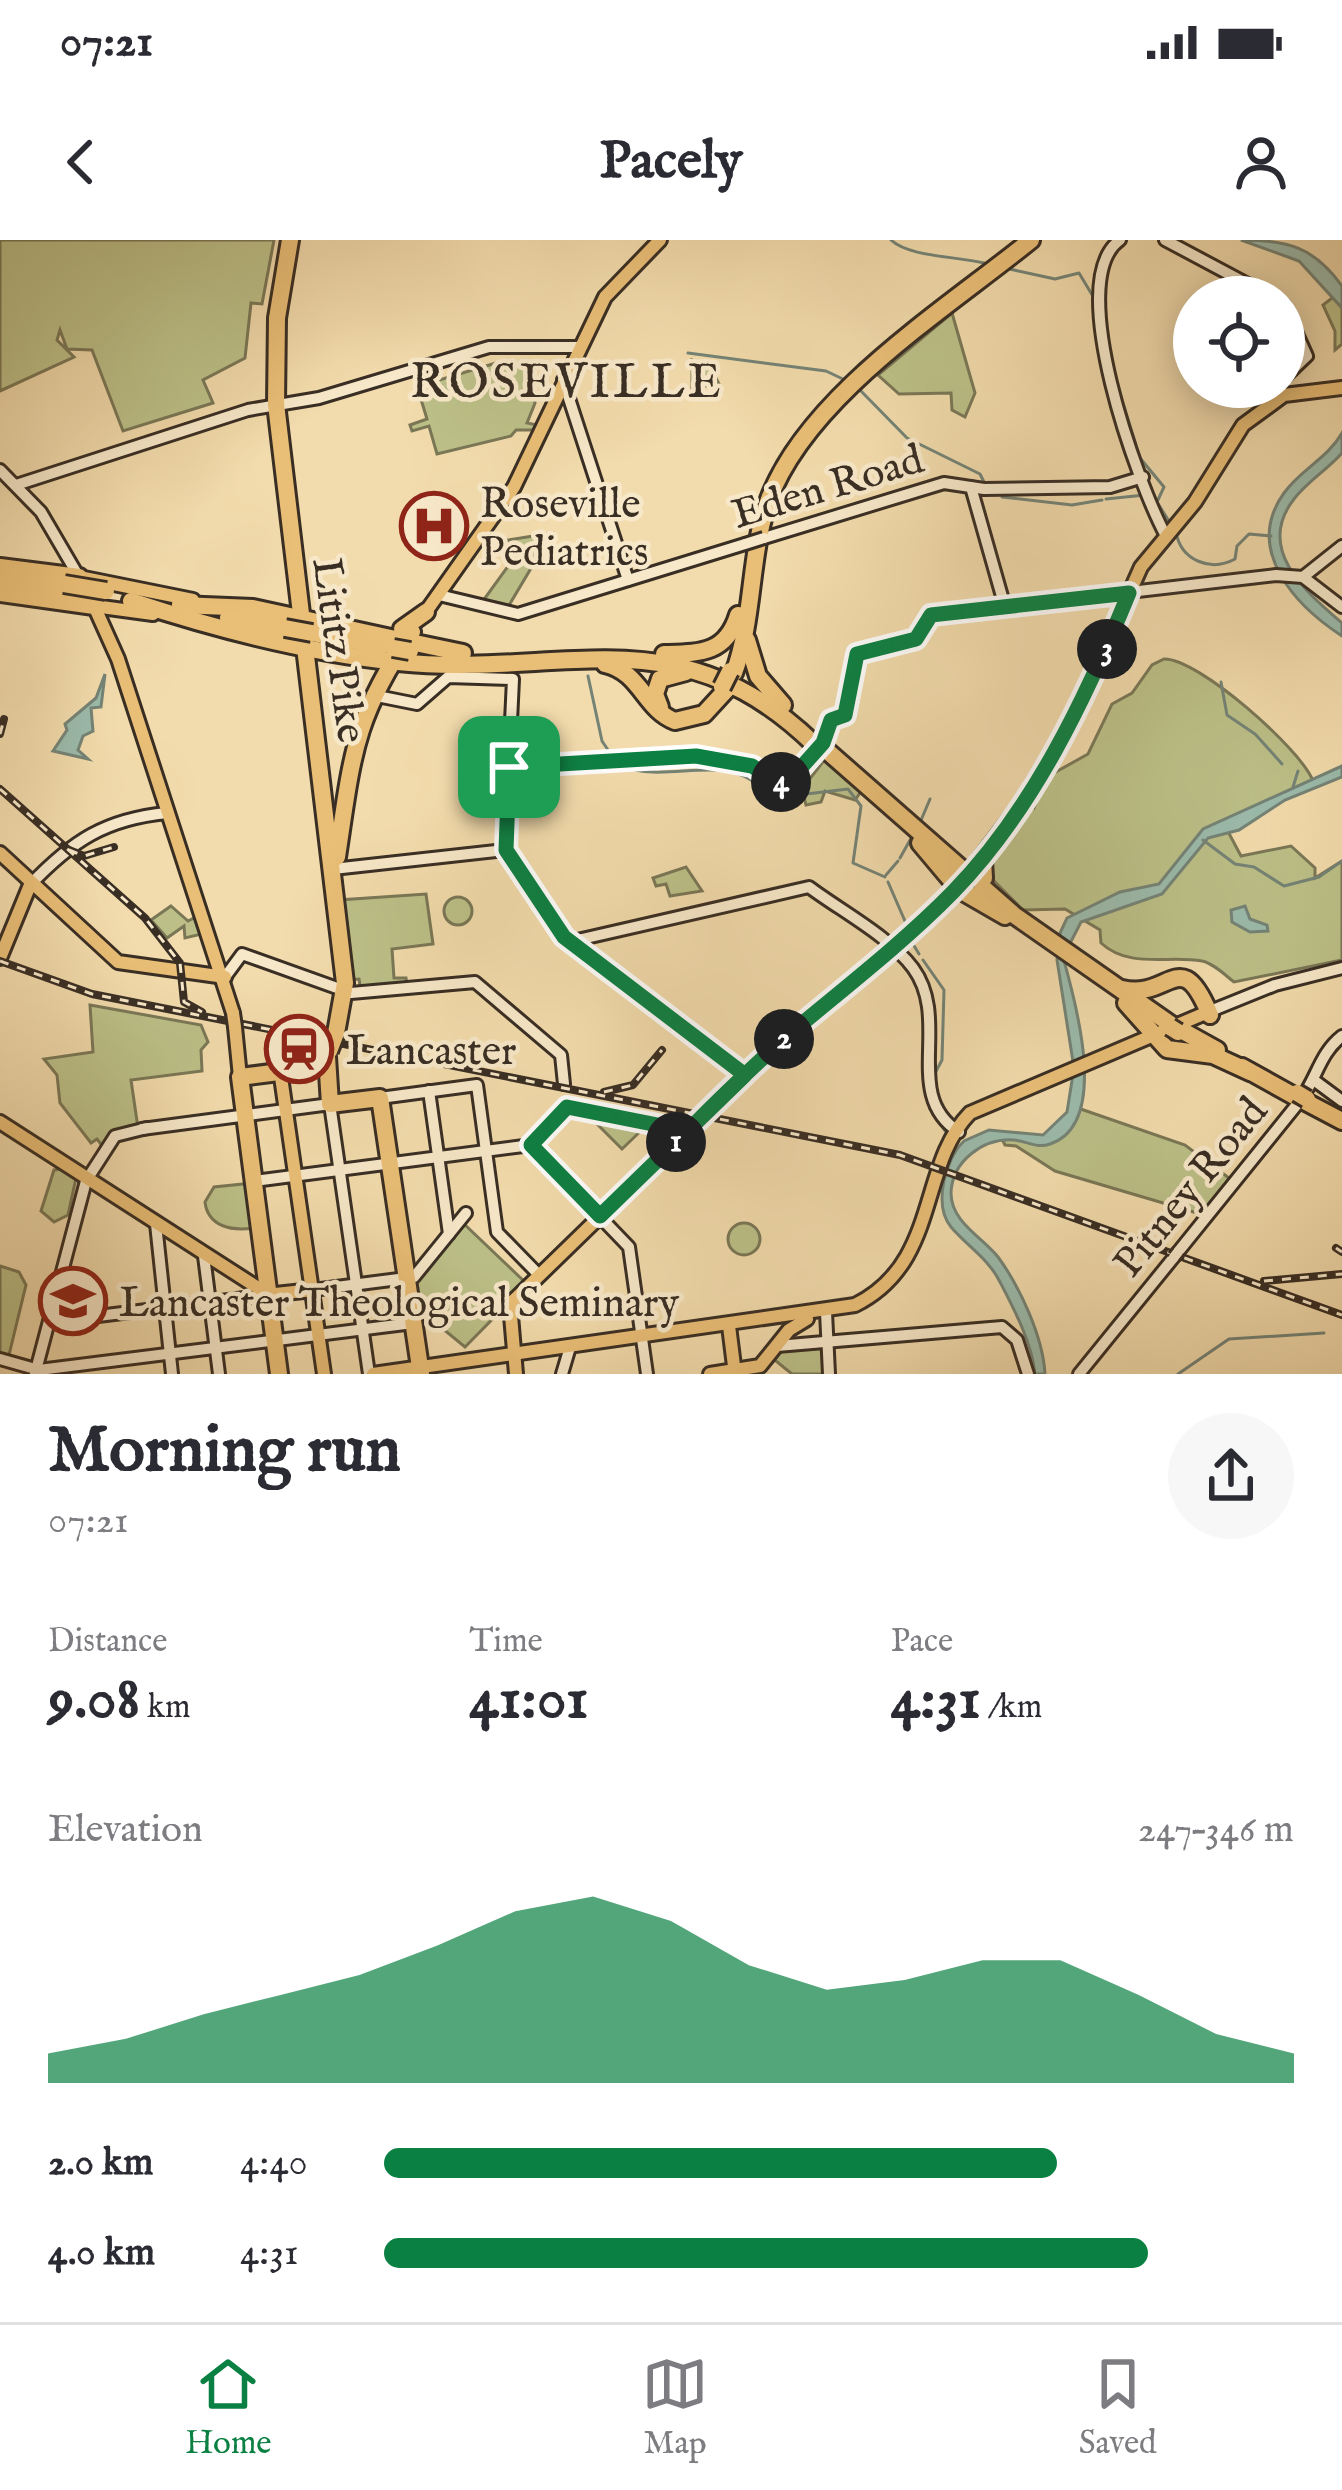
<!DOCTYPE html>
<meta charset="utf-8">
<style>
:root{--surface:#fff;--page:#f7f7f7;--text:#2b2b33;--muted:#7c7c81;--line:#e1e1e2;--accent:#0b8043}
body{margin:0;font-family:"IM FELL English",serif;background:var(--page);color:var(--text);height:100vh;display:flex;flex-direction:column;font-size:45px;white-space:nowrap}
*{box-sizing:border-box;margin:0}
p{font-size:39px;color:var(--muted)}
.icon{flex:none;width:66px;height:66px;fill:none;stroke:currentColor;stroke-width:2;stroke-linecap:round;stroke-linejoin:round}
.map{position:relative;height:1134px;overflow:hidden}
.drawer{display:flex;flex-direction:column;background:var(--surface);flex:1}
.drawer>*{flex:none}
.controls{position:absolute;left:1173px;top:36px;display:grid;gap:24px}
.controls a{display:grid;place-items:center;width:132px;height:132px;border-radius:50%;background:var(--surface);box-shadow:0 6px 30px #0003;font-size:60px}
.pin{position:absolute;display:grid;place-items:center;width:102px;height:102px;color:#fff;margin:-51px;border-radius:24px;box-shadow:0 6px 18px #0006}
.km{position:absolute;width:60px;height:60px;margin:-30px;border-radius:50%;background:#222;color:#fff;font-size:33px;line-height:60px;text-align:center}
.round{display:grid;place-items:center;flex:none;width:126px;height:126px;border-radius:63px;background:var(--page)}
.summary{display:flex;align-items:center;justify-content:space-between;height:204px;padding:0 48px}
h1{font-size:66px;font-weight:700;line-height:90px}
.metrics{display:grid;grid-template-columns:repeat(3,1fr);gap:18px;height:204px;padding:12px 48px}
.metrics div{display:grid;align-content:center}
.metrics b{font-size:60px;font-weight:700}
.metrics small{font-size:33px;font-weight:400}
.metrics p{font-size:33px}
.chart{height:336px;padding:24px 48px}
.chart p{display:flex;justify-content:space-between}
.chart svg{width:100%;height:216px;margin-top:12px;fill:var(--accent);opacity:.7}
ul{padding:0 48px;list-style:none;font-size:39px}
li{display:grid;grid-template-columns:192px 144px 1fr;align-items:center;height:90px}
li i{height:30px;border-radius:15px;background:var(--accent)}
.status{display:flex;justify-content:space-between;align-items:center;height:84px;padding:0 60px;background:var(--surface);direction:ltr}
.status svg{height:33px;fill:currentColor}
header{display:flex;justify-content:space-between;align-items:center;height:156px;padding:0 48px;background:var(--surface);font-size:54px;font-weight:700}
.menu{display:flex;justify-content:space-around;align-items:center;height:168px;border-top:3px solid var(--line);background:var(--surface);font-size:33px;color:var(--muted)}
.menu a{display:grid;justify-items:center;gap:6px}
.menu .active{color:var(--accent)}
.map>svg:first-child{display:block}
.green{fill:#bcc088;stroke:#7a7756;stroke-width:3}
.water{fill:#9bbbac;stroke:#748376;stroke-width:3}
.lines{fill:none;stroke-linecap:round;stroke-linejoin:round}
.stream{stroke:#748376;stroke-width:3}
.secondary-casing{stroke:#392e24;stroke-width:16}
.primary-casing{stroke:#392e24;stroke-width:18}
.highway-casing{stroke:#392e24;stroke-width:22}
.secondary{stroke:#f7e8c9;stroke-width:10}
.primary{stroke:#e9be76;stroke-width:12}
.highway{stroke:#e9be76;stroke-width:16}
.rail-casing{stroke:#392e24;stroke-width:8}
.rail{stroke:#f7e8c9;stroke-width:3;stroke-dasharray:9;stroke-linecap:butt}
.secondary-bridge-casing{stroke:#392e24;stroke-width:16;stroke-linecap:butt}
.primary-bridge-casing{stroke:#392e24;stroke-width:18;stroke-linecap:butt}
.highway-bridge-casing{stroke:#392e24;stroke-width:22;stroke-linecap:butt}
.secondary-bridge{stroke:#f7e8c9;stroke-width:10}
.primary-bridge{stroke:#e9be76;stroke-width:12}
.highway-bridge{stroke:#e9be76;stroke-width:16}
.route-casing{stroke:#fff;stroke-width:24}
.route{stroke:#0b8043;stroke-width:15}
.labels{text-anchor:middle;stroke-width:9;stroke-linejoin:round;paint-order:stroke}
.street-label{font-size:42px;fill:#392e24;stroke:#f7e8c9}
.poi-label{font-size:42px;fill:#392e24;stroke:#f7e8c9;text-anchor:start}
.quarter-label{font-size:48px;letter-spacing:3px;fill:#392e24;stroke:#f7e8c9}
</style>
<div class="status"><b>07:21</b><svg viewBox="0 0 49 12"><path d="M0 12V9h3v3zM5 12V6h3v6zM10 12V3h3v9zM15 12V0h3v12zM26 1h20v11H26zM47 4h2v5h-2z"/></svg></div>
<header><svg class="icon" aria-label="back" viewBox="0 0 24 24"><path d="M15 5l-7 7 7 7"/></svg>Pacely<svg class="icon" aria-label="person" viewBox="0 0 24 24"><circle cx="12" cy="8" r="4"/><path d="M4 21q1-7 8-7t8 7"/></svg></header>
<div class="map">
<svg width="1342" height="1134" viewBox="0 0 1342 1134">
<rect width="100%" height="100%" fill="#f2dbac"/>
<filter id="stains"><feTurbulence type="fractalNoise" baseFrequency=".00167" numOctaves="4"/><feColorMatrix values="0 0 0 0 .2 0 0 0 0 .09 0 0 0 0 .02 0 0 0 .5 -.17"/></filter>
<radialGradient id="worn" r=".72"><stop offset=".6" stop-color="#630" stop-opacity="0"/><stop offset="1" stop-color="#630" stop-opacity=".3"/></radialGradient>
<g class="green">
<polygon points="0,0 274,0 262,64 251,63 245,118 203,140 213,163 123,191 92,110 67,109 60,90 57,100 74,117 0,151"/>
<polygon points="1332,58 1342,59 1342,104 1335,110 1335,91 1323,65"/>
<polygon points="952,73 975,153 965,177 952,170 951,153 899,154 878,135"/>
<polygon points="692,120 710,126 719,144 692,148"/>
<polygon points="499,122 530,124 535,163 527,183 542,186 540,190 516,190 511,196 437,214 429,186 412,191 410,185 427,179 417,146 432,142 428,127 436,141"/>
<polygon points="552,293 505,372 480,365 514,318 508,300"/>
<path d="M1164,419C1198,418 1301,509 1313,541L1225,586L1241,616L1291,606L1315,628V638L1342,621V720L1234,742C1225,735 1213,723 1202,721C1169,715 1129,729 1101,703L1100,690L1065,669L1023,670L988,635V622L1027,563L1034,568L1045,538L1088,514L1112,464L1132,453L1152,425Z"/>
<polygon points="817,511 862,550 855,560 825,551 821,562 806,565 802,549 822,523 812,518"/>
<polygon points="686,627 702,651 670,656 666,644 656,646 653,638"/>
<polygon points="426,654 433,704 392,709 394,738 406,738 407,746 361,751 359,739 348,740 339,660"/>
<circle cx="458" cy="671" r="14"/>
<polygon points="171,666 188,681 198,676 202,694 185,698 184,686 167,698 151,680"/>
<polygon points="90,765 201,785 208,802 201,810 202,831 131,840 138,888 104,908 97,899 91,903 60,863 57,835 44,819 93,812"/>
<polygon points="1072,866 1185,905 1233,941 1207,976 1055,931 1016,906 1005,905 1000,895 1051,897"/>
<polygon points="583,870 649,883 622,909"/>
<polygon points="63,929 76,938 68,975 54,982 41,971 54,930"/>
<path d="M253,943V988C232,991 208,987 205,962L214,947Z"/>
<polygon points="462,982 527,1044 465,1107 431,1079 414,1072 416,1039"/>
<circle cx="744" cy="999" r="16"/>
<polygon points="0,1026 19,1032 26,1045 8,1119 0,1117"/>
<polygon points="827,1100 829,1134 792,1134 771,1117 779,1106"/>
</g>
<g class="water">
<path d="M1241,0C1288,0 1314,7 1342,46V68L1299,21Z"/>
<path d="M1342,193V213C1327,230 1308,241 1294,259C1255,309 1305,351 1342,383V396C1296,366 1243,310 1284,253C1301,229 1327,219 1342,193Z"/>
<polygon points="105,434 101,467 91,468 93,491 83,496 78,510 88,519 53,511 67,490 65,484 96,458"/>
<path d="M1342,526V537L1285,560L1239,590L1208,598L1162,654L1081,682L1063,717C1075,760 1111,884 1050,904C1037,909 1027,901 1014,900C983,898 952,921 951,953C951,982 982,997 998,1017C1020,1047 1043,1097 1045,1134H1035C1032,1103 1014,1069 1000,1042C988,1018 967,1006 951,987C933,965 945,919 964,901L989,890L1043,895L1067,872L1074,828L1057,720L1060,693L1067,678L1120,652L1159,644L1203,589Z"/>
<polygon points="1245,666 1250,679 1267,685 1268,691 1250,692 1232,682 1231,670"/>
</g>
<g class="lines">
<g class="stream">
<path d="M891,0C909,17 955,16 984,23"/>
<polyline points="1005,28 1055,39 1079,33 1094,58"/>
<polyline points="1103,65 1108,96"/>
<polyline points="688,113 826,131 847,141"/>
<polyline points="1114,134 1140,218 1164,247 1157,262 1172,286"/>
<polyline points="860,150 907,198 980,234 985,244"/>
<polyline points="1002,257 1072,265 1102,260"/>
<polyline points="1106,259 1145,255"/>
<path d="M1176,292C1181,321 1211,332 1235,319L1237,306L1249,294L1271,296"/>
<polyline points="588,436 602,501 612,516"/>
<polyline points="1221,442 1227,475 1255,494"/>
<polyline points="1256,495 1282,524"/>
<path d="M623,526C662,543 715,517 751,540"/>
<polyline points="1293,547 1298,531"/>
<polyline points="765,548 798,555 848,549 861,566 853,623 885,637"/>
<polyline points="919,585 930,559"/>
<polyline points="1203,600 1235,624 1254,627 1284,646 1319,637 1342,621"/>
<polyline points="900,618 914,593"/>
<polyline points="886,635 898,621"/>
<polyline points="888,642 908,688"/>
<polyline points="910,699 919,714"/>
<polyline points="923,720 944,750 942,820 933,837"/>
<polyline points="926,842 930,869"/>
<polyline points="933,874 949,896"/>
<polyline points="1178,1134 1229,1099 1324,1093"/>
</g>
<g class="secondary-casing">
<g id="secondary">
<path d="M1120,0C1063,40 1138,244 1166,296"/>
<polyline points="1165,0 1272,57"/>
<polyline points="1284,65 1307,116 1284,138"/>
<polyline points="563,140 628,340"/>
<polyline points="1272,160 1276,147"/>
<polyline points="0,230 41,272 79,337"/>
<polyline points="16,245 248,170 319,158 489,107 579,107"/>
<polyline points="971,247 1005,367"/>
<polyline points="764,298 944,243 984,249 1110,247 1143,237"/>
<polyline points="1303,337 1342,306"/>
<polyline points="439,355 518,374 745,304"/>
<polyline points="372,455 417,464 448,437 513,439 505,610"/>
<polyline points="509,527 694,516 752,525 773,540 789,541 823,503 831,480 845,475 854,416 916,399 933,375 1276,335 1303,337 1342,367"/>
<polyline points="505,610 564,697 745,835"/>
<polyline points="333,629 505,610"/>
<path d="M30,645C72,601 105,579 167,573"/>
<path d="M573,701L809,647C841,671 889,696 913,728C952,781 901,855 959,892"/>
<polyline points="225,737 242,714 351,753 475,742 561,815 564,844"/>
<polyline points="1208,772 1275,745 1342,728"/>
<polyline points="1315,841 1342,861"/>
<polyline points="429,851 449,994"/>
<polyline points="380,858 477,845 497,992 539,1035"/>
<polyline points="567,867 687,891"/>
<polyline points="142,889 330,864 369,1134"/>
<polyline points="531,905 629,1007 647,1134"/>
<polyline points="531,905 567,867"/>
<polyline points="254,941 531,905"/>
<polyline points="156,984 172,1134"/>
<path d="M1178,1012L1299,862C1317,839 1319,814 1342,796"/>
<polyline points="204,1016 219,1134"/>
<polyline points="313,1050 414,1037 466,973"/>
<polyline points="826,1072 829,1134"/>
<polyline points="49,1082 253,1057"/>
<polyline points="777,1106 1002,1087 1017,1100 1028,1134"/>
<polyline points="0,1119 39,1130 413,1083"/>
<polyline points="35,1134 86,941 115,896 147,888"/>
<polyline points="562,1134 570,1107"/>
<polyline points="1079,1134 1174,1017"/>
</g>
</g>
<g class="primary-casing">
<g id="primary">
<polyline points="79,337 193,360"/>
<polyline points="91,359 118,419 233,773"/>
<polyline points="94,366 153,374"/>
<polyline points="423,376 514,247 605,57 660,0"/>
<polyline points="0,613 118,722 225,737"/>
<polyline points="970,631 1017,569 1076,473 1141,327 1195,262 1243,185 1284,155 1342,148"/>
<polyline points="0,718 30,645"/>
<polyline points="235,787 240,837"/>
<polyline points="280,830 324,1134"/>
<polyline points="0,882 269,1055"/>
<polyline points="266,1055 313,1050"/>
<polyline points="729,1086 735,1134"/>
<path d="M373,1134L855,1065C940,1023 918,926 970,873L1208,772"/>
<polyline points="516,1134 510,1064 773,808 965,644"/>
<polyline points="710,1134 760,1126 789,1090 807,1079"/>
</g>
</g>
<g class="highway-casing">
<g id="highway">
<polyline points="290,0 277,78 276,164 345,743 336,793"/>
<polyline points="0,327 79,337"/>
<polyline points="0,341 69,350"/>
<polyline points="0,353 94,366"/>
<path d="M131,361C216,389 309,413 398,422C561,439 677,371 814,504"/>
<polyline points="180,365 253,368 400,400"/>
<polyline points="228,378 285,388"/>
<polyline points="402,389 426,372"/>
<polyline points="312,393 382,406"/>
<polyline points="747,400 758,436 783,465"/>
<polyline points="415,403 463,413"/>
<path d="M664,414C700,413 726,414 738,375"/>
<path d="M605,424C641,432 644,469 675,481L704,474L727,449"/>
<path d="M734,433C754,379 749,317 768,262C805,157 946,69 1031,0"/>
<polyline points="660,467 655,454 660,439 686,432"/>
<polyline points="825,509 1014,675 1173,786"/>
<polyline points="920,603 957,647"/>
<path d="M337,617C352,518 353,478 412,392"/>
<polyline points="983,620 984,638"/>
<polyline points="960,650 1005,676"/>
<path d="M1122,749C1171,760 1180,703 1210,775"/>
<polyline points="1126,763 1167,809 1213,815 1250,832"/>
<polyline points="1181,790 1217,810"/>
<polyline points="327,817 330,864 380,858 421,1134"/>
<polyline points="1242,827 1296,857"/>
<polyline points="1306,862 1342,881"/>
<polyline points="279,1134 240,837 326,826"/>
</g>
</g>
<use href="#secondary" class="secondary"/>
<use href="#primary" class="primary"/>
<use href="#highway" class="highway"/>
<g class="rail-casing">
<g id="rail">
<polyline points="0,494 4,479"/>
<polyline points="0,549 145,678 180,723 184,762 202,772"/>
<polyline points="69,610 84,616 114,607"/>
<polyline points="0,721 92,754 900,915 1342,1075"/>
<polyline points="604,852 633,845 662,810"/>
<polyline points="1336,1008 1342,1012"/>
<polyline points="1264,1041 1342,1034"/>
</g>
</g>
<use href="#rail" class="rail"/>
<g class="secondary-bridge-casing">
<g id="secondary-bridge">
<polyline points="745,304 764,298"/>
<polyline points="1174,1017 1178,1012"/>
</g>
</g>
<g class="primary-bridge-casing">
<g id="primary-bridge">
<polyline points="966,643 973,633"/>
<polyline points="233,773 235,787"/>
</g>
</g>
<g class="highway-bridge-casing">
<g id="highway-bridge">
<polyline points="64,344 106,351"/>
<polyline points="285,388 312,393"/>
<polyline points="393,408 410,411"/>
<polyline points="722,447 730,431"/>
<polyline points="816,501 825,509"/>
<polyline points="1170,787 1178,792"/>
<polyline points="329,811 336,793"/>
<polyline points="1297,853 1307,859"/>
</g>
</g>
<use href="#secondary-bridge" class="secondary-bridge"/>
<use href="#primary-bridge" class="primary-bridge"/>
<use href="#highway-bridge" class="highway-bridge"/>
</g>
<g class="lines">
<g class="route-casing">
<path id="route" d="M509,527L506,610L564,697L745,835L600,976L531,905L567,867L688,891C717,860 749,831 780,802C838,753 900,706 953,652C1033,570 1086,458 1129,353L931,375L916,399L857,414L845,475L831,480L823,503L789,541L773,540L752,526L696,516L509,527"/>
</g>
<use href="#route" class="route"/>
</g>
<defs>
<g id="hospital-ring" transform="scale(3.45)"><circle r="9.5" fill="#f7e8c9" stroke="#8f2418" stroke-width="1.5"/><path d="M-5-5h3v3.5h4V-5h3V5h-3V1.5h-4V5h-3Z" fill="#8f2418"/></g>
<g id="station-ring" transform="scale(3.45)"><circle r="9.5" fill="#f7e8c9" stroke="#8f2418" stroke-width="1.5"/><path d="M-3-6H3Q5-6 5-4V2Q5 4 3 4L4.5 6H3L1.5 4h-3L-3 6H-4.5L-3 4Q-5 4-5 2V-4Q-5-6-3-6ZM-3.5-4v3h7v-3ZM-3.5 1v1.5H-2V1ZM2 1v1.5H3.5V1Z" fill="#8f2418"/></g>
<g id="university-ring" transform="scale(3.45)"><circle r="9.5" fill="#f7e8c9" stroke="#8f2418" stroke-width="1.5"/><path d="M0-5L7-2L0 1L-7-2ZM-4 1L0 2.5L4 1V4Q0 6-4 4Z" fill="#8f2418"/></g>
</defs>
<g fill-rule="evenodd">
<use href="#hospital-ring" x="434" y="286"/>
<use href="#station-ring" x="299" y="809"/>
<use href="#university-ring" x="73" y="1061"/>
</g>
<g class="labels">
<g class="street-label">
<text transform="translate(827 245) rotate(-17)" y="15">Eden Road</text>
<text transform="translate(341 410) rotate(82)" y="15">Lititz Pike</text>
<text transform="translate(1189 946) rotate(-51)" y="15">Pitney Road</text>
</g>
<g class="poi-label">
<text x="480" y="277">Roseville<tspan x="480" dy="48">Pediatrics</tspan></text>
<text x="346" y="824">Lancaster</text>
<text x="119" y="1076">Lancaster Theological Seminary</text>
</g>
<g class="quarter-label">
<text x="567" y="157">ROSEVILLE</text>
</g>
</g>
<rect width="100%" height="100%" filter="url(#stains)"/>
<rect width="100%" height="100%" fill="url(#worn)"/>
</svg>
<div class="controls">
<a><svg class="icon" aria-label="locate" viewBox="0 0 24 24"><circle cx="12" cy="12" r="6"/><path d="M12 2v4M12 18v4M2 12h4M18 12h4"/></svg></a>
</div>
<div class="pin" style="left:509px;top:527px;background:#1e9e55"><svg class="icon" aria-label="arrive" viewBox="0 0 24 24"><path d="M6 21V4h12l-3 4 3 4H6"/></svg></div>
<b class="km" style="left:676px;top:902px">1</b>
<b class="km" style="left:784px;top:799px">2</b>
<b class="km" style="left:1107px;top:409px">3</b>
<b class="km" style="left:781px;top:542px">4</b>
</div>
<section class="drawer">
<div class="summary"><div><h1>Morning run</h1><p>07:21</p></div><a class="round"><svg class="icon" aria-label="share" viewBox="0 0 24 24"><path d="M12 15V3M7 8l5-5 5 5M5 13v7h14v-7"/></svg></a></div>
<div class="metrics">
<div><p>Distance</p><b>9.08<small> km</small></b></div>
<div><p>Time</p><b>41:01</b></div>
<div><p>Pace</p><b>4:31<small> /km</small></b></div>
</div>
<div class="chart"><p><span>Elevation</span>247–346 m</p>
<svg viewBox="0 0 160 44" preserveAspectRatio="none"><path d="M0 44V38L10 35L20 30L30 26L40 22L50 16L60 9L70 6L80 11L90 20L100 25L110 23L120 19L130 19L140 26L150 34L160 38V44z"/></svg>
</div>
<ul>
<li><b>2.0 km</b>4:40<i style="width:74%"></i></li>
<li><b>4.0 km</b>4:31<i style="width:84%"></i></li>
</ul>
</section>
<nav class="menu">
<a class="active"><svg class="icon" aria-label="home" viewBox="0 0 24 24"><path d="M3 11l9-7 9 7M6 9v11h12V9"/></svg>Home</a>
<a><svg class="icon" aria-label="map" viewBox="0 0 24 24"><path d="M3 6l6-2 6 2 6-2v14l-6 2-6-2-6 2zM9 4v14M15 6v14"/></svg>Map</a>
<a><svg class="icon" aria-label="saved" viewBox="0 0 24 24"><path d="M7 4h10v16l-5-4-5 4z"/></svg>Saved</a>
</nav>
